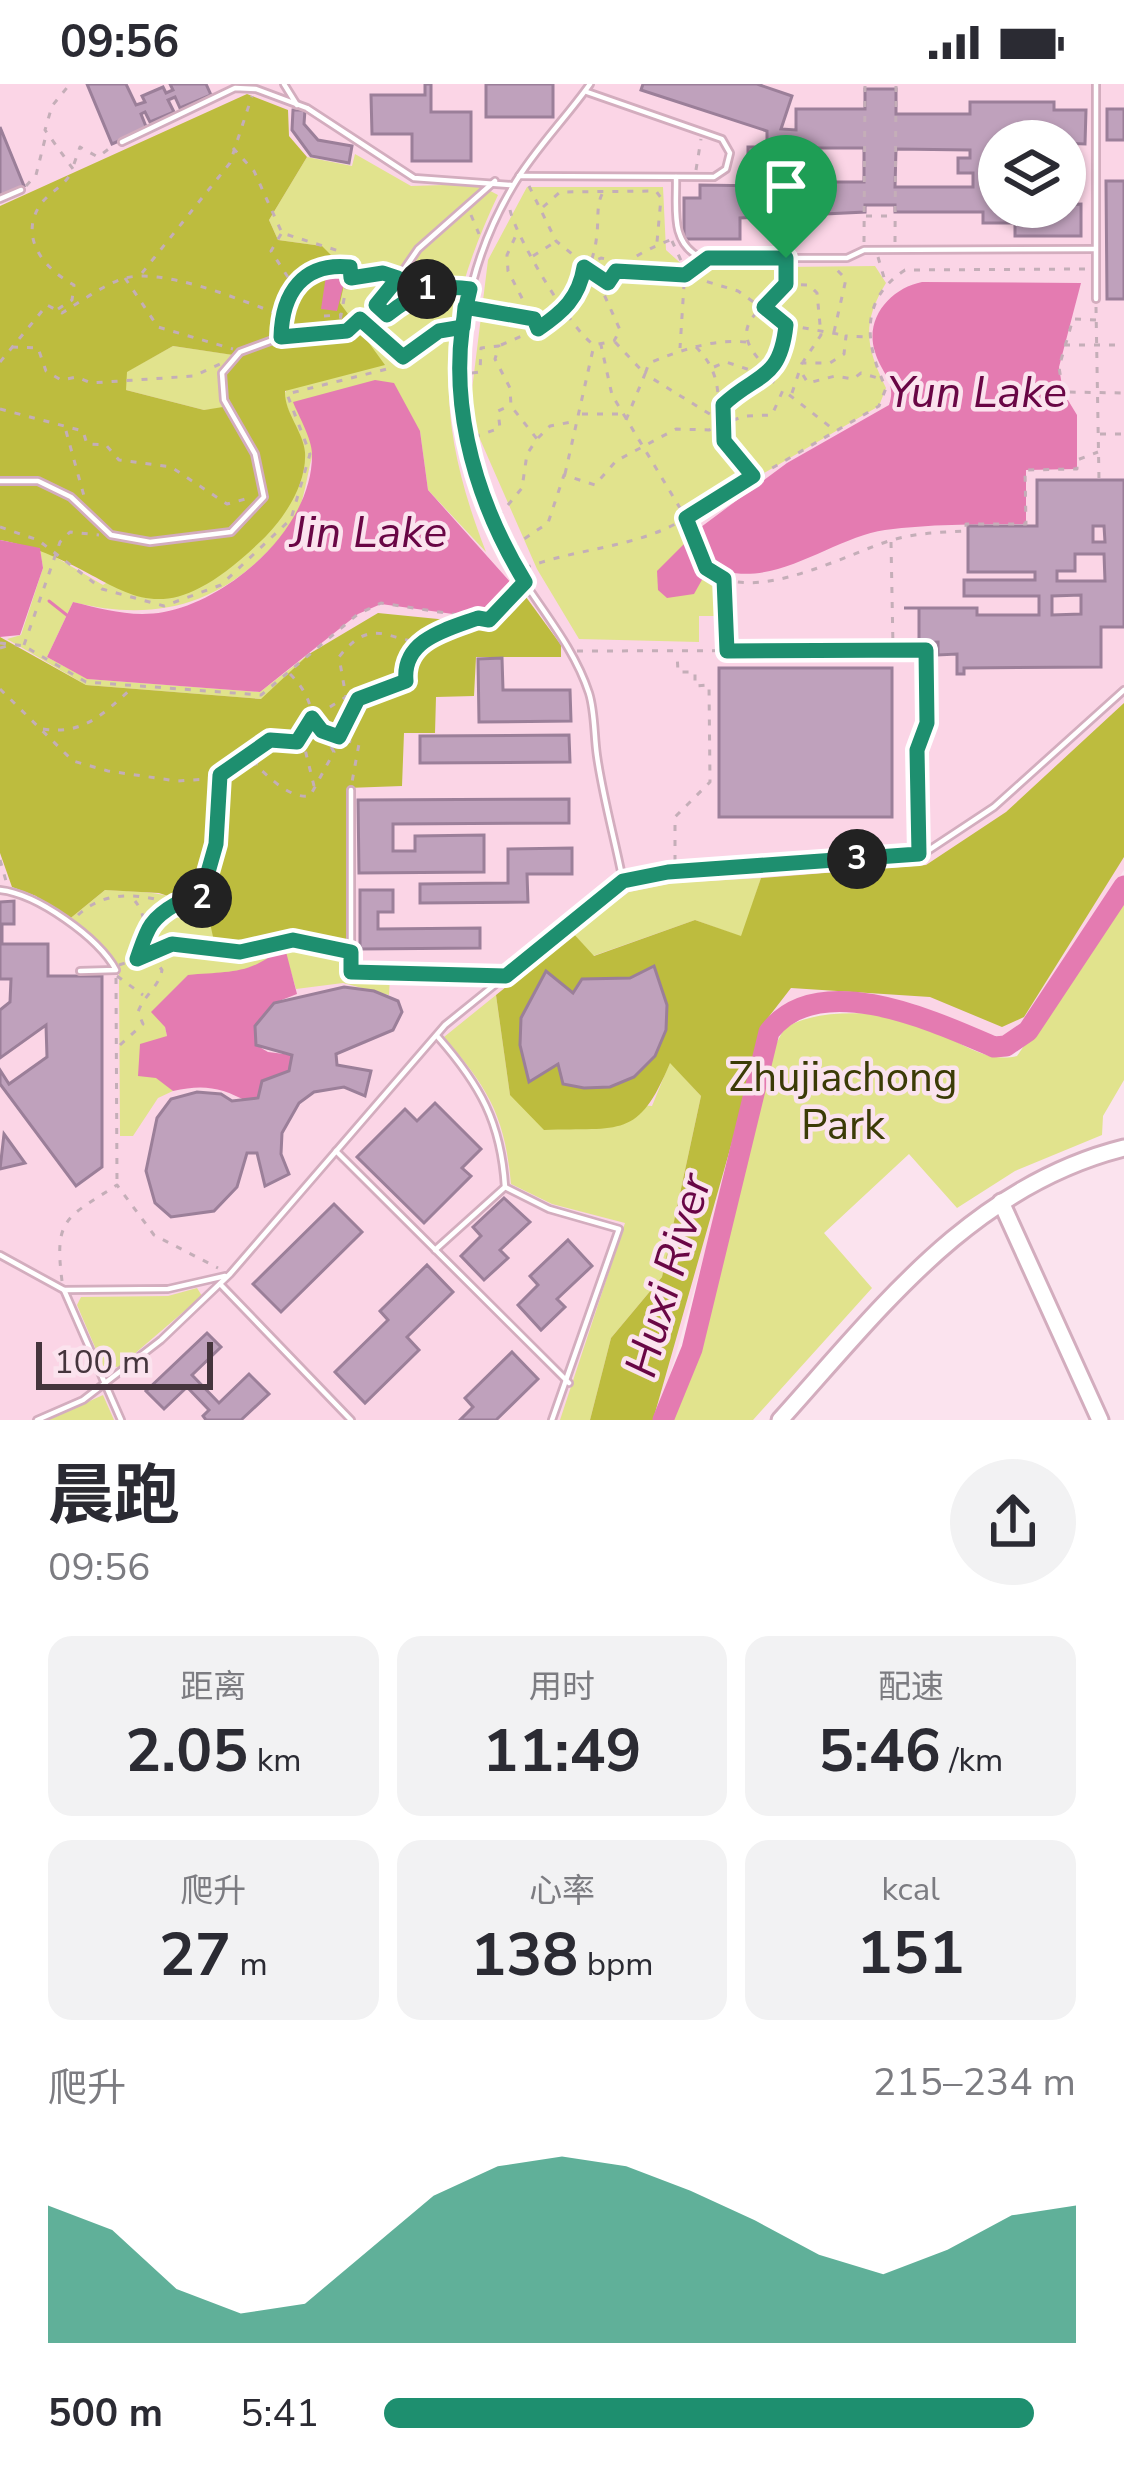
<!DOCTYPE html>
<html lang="zh">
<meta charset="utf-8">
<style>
:root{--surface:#fff;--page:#f2f2f3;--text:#2b2b33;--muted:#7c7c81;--accent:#1e8f6f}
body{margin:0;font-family:"Nunito Sans","Noto Sans SC",sans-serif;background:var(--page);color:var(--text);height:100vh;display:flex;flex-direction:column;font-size:45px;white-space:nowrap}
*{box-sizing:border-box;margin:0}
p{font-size:39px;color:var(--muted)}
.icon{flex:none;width:66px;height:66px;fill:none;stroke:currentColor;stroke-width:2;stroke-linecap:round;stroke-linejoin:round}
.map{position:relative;height:1336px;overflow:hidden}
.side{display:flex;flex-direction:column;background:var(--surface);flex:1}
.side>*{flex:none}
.fabs{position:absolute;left:978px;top:36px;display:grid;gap:24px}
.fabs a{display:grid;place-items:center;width:108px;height:108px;border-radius:50%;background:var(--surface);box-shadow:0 3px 9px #0004;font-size:60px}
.scale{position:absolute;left:36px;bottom:30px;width:177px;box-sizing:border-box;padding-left:12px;border:6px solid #45353d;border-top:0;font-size:33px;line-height:42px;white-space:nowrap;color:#45353d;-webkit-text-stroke:9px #fbe3ee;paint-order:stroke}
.pin{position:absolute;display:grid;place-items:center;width:102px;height:102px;color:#fff;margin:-123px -51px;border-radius:50% 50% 50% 0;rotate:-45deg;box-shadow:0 0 12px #0007}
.pin .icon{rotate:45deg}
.km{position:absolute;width:60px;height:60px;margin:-30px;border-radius:50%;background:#222;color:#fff;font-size:33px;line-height:60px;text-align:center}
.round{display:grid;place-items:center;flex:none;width:126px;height:126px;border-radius:63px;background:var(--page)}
.overview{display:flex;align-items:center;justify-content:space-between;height:204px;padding:0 48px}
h1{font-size:66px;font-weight:700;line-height:90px}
.figures{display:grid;grid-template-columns:repeat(3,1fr);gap:18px;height:204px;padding:12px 48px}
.figures div{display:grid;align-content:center;border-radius:24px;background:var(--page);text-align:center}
.figures b{font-size:60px;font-weight:700}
.figures small{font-size:33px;font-weight:400}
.figures p{font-size:33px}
.chart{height:336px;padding:24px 48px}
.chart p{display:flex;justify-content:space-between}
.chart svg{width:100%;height:216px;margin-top:12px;fill:var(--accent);opacity:.7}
ul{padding:0 48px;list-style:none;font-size:39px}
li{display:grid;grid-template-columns:192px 144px 1fr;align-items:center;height:90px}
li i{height:30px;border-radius:15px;background:var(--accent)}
.status{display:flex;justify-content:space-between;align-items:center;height:84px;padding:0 60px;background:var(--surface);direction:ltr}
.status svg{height:33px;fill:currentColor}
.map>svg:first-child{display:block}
.built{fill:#fbd5e6;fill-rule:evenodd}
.green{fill:#e1e38d}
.forest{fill:#bdbc3e;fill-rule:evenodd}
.water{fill:#e47bb1}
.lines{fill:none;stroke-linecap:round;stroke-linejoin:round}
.stream{stroke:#e47bb1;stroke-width:3}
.river{stroke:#e47bb1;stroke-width:21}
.building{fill:#bfa1bc;stroke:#9b7f99;stroke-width:3;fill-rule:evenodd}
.lane-casing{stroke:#d3adbe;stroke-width:10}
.secondary-casing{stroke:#d3adbe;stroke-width:21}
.path{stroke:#c4aeb8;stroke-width:3;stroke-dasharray:6 9;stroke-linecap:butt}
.lane{stroke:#fff;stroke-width:4.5}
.secondary{stroke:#fff;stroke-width:15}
.route-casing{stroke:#fff;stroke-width:24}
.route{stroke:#1e8f6f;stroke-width:15}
.labels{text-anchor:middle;stroke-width:9;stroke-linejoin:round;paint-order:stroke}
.park-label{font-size:42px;fill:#3b3b06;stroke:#fbe3ee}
.water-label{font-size:45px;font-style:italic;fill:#690645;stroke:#fbe3ee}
</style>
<div class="status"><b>09:56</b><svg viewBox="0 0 49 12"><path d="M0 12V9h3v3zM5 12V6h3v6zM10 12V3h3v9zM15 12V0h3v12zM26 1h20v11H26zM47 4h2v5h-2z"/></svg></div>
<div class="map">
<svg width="1124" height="1336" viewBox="0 0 1124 1336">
<rect width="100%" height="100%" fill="#fbe3ee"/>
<path class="built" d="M0,0H1124V786L1037,923L1009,954L994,955L914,920L880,913H810L778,927L771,937L657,1336H0ZM999,57H1065V123H999Z"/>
<g class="green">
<path d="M355,70L411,102L477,100L498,111C436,242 433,332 486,468L428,406L420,347L313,369C307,389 304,423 292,439C234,516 164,541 73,518L47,573L88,595L260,608L309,570L262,615L86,601L7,555L21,551L43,484L40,464L103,501L305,369L283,312L339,219L322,162L278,156L269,136L307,73L352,82Z"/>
<path d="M527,103H663L666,166L686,184L875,182L886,199C861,240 866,263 886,304L879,322L687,434L718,503V532H699V558L579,555L537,485L469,330L488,176Z"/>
<polygon points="173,262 234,271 224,324 204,326 126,306 126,288"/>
<polygon points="761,794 742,853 695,836 593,872 573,849 629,808 673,799"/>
<path d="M105,806C175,809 195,810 240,865L293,851L346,862L347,891L390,892L389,911L343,899L296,905L283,861L264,880L222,892L165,943L167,952L141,974L173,1007L158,1014L133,1052H120L119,886L110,869L67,837Z"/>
<path d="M1124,817V996L1103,1032L1102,1051L1015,1087L957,1124L909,1070L824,1149L872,1204L753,1336H667L695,1266L770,971L784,945C813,924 879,927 913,937C947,947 980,981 1017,972Z"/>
<path d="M496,911L510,1011L652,1022L670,978L701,1012L662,1193L611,1254L590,1336H560L625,1139L552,1120L511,1100C505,1032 488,1004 444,953Z"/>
<polygon points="197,1204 202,1212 119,1283 103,1282 77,1221 81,1213 168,1212"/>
<polygon points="103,1311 114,1336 48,1336"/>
</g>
<g class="forest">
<path d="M247,10L288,26L289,52L307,73L269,136L278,156L322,162L347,187L340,219L385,281L285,307C284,328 303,347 305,368C307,400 284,435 262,456C137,576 125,480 0,456V122ZM173,262L233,271L220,287L223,323L204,326L126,306L127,288Z"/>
<polygon points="526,513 561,561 561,573 476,573 474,612 436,613 435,649 404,649 402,702 347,704 347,862 293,851 240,865 215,862 207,825 159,809 105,806 67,837 36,812 12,803 0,769 0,553 86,601 261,615 309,570 378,529 488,540"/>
<path d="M1124,619V773L1024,933L1002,943L930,913L791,904L767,935L653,1336H590L611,1254L662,1193L701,1012L670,979C638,1056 621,1043 544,1046L510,1011L496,911L573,849L594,872L695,836L741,852L761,794L926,781L1006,728Z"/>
</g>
<g class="water">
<polygon points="327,185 347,187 337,227 321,225"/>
<path d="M922,198L1081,199L1059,283L1063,308L1077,331V385L1026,386V440C979,440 932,440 885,446C831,453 767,513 707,480L698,467L697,446L787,379L889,321C897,298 881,289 875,268C864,234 891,204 922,198Z"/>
<path d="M375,296L394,299L420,347L428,406L512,500L489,535L381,520L358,530L260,608L87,595L47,573L73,518C103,525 132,534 164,528C231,515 313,443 312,370C312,355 299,333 293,318Z"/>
<polygon points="0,456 40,464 43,484 20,551 0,553"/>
<polygon points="684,460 703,494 694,510 667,514 658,506 657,487"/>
<path d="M284,860L297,910L274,919L255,942L256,961L268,968L292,971L289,987L262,996L258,1014L248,1018C221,1003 203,1000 173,1007L156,994L138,992L140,960L167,952L165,943L151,928L188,891C228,887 253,892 284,860Z"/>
</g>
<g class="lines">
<polyline class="stream" points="49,517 68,532"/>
<path class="river" d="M663,1336L692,1265L769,948C818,883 936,938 994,963L1006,962L1028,947L1124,802"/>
</g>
<g class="building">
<polygon points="87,0 126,0 136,21 145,18 142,12 163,3 166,9 173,6 170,0 206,0 211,11 180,24 175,13 168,16 174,28 150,38 145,28 141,30 147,45 112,60"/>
<polygon points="425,0 431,0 431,28 471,28 471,77 412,77 412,50 372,50 371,11 425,11"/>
<rect x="486" y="0" width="67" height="33"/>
<path d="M643,0H757L792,12L781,45L796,46V25H865V5H896V30H970V18H1054V26H1086L1085,60L999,57V123L1081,120V152H1015V139H983V128H895V121H865V128L740,134V155H684V114H700V101L766,102V89H748V63H767V47L641,6ZM783,64H864V98H783ZM896,65L970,66V74H958V89H973V103H895Z"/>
<rect x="1107" y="25" width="17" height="31"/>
<polygon points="293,26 305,26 304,40 318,56 352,62 349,79 311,72 292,46"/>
<polygon points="0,43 24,102 0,112"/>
<polygon points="1106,97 1124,97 1124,215 1107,215"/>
<path d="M1037,396H1124V543H1101V583L964,584V590H957V570L938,571V558L919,559V524H904H977V531H1039V512H964V496H1035V488H968V442H1037ZM1093,442H1104L1105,458H1093ZM1075,470H1104L1105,497H1057V487H1075ZM1081,511V530L1052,531V512Z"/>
<polygon points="502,574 503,606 570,606 571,637 479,638 478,575"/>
<rect x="719" y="584" width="173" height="149"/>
<polygon points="569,651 570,678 420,679 420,652"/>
<polygon points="569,715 569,739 393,740 393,767 415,767 415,752 484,751 484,788 359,789 358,716"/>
<polygon points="572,764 572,790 527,790 528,818 420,819 420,800 508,799 508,765"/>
<polygon points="360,806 393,806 393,828 378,828 378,845 480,844 480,864 360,865"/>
<polygon points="14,817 14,840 2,840 2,860 48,860 48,892 102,892 102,1083 76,1102 0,1000 0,986 9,1000 47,973 46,941 0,974 0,926 10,918 11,895 0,895 0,818"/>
<polygon points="654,882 667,921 666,946 655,972 634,993 610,1003 584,1004 563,1000 558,980 529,998 520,961 521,934 546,887 573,909 582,895 630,894"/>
<polygon points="344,903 374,907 398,917 402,928 393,946 336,970 337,981 371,987 365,1012 344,1003 314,1008 299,1019 282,1049 281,1070 289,1090 265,1102 257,1069 247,1069 237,1103 214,1127 171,1133 155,1119 146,1087 157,1034 171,1015 197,1008 221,1010 232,1017 258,1014 262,997 289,987 292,971 256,961 255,942 274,919"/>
<polygon points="435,1019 481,1065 462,1084 471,1092 424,1139 357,1073 405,1025 417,1037"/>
<polygon points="4,1050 25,1079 0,1085"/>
<polygon points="504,1114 530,1138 500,1166 508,1174 484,1196 461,1172 481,1152 473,1143"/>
<polygon points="334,1120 362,1148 281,1228 253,1200"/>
<polygon points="568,1156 592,1182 557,1215 565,1223 541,1246 518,1221 538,1201 530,1192"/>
<polygon points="427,1181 453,1208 407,1253 419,1266 365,1319 335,1288 388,1236 380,1227"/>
<polygon points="207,1249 221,1263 192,1291 219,1319 249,1290 269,1310 241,1336 206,1336 203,1332 209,1326 187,1303 164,1325 146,1307"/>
<polygon points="512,1268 538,1295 496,1336 460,1336 473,1323 465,1314"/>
</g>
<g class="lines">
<g class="lane-casing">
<g id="lane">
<polyline points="284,0 297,21"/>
<path d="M590,0C566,34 534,66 513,102C446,215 445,352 506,468C532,516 572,557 589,609C595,628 594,652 597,672C603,714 615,756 623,797"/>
<polyline points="122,58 235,4 256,5 307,24 414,94 511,101"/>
<polyline points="519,92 714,93 726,85 730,69 722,55 587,8"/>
<path d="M676,93C677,124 669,158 701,174H847L864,166L1095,165"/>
<polyline points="0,115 21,106"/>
<polyline points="1096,215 1096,0"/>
<polyline points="0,397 38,397 71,413 111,451 150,458 231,448 264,413 255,370 224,316 222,289 240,268 289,250 347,247 385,213 418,165 495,97"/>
<polyline points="351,706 351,888 507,891"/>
<path d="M0,806C37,810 98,853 116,886L80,887"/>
<polyline points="336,1067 569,1299"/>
<polyline points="505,1103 549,1125 619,1145 552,1336"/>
<path d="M435,1166L505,1103C501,1038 480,1001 438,953"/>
<polyline points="0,1171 64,1206"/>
<polyline points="222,1202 351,1336"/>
<polyline points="37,1336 83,1316 161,1256 230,1190 445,941 623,797 668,788 923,770 994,723 1124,606"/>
<polyline points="121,1336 64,1206 168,1205 225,1192"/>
</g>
</g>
<g class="secondary-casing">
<g id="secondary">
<polyline points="1001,1118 1100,1336"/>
<path d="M780,1336C880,1225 972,1102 1124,1064"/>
</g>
</g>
<g class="path">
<polyline points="233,64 254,87 282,149 339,167 350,183 339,242"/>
<polyline points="74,80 80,63 98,73 114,61"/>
<polyline points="696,86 701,55"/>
<polyline points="26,102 36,91 46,51"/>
<polyline points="529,102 556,157 607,198"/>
<polyline points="543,123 560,108 656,107 661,114 657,158"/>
<path d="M510,126C516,153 571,246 594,261L614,257L620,246L603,208C618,179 641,168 670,156"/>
<polyline points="471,131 479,150"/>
<polyline points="866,132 892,132"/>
<polyline points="281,150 271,167 293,201"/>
<polyline points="672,157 685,185 680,264"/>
<polyline points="864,158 865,0"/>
<polyline points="895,158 896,0"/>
<polyline points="533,172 555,158"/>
<polyline points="878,173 885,197"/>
<polyline points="585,182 601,174 621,178"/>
<path d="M1085,185L905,186C859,216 865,260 886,304L879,322L686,434C691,451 695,473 708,485C750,524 848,469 892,456C917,449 941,448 966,447V440H1026L1025,386L1077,385V376L1098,368"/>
<path d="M618,187L685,191L738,207L786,241C780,298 756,289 723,321"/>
<polyline points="142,189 230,79 252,12"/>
<polyline points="352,193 390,191"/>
<polyline points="125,194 158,243 233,265"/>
<polyline points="786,200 809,201 817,209 821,251 803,278"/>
<polyline points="1096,223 1099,396"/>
<polyline points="479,224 532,235"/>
<path d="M58,225L72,216L74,201C46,186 18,155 40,121C50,107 66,102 73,85L45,46L52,22L70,0"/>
<polyline points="382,226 387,231 417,216 424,205 462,203"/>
<polyline points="324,232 340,231"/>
<polyline points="1096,236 1073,235 1059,283 1063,308 1124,309"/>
<polyline points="366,240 403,273"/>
<polyline points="788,241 843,251"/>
<polyline points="281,245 293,201 327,180 350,183"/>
<path d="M538,245C570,224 594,188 597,149C599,132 595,116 607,103"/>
<polyline points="834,248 846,195 835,184"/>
<polyline points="381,252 386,232"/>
<path d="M615,258L645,290L649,279C682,266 711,255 746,258"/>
<polyline points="501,261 538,245 508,187 507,171 517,149"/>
<polyline points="1064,261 1124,261"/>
<polyline points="12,263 38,264 46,287 61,296 77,293 91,299 194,292 222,279"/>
<path d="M696,263C731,298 710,328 727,361C733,372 744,382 752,391"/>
<path d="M0,278L47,221L62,229C80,218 99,204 119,196C158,180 242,217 281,231"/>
<polyline points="714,283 726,278 765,291 781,304"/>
<path d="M768,285C725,243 755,232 786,200V182"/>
<polyline points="472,289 480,288 481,264 499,262 495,275 510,304 511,322 537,355 527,370 522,404 498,433"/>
<polyline points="803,291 808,299 835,292 853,295 861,289 881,295"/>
<polyline points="792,309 802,279 830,279 844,270 846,252 867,253"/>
<polyline points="0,325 83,347 87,360 106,361 119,376 171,383 227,420 253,413"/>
<polyline points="582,330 620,330"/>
<polyline points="626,336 645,290 721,337"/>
<polyline points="66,347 84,412"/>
<polyline points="1100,350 1124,350"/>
<polyline points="474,353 500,344 498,327 509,322"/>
<polyline points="538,354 550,342 577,337"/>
<polyline points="565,390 594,261"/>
<polyline points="0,443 38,456 102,505 164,522 221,501 291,435 310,370 287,310 387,285 439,247 455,244"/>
<polyline points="891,458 893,563"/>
<polyline points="512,463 548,439 564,391 595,401 616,377 676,345 709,346 744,332 772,331 783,306 833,345"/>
<path d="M525,484C579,463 635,465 686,434L612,311L601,261"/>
<polyline points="724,497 727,565"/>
<polyline points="0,559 24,562 86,598 261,611 358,530 381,519 478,534"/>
<polyline points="24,561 60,458 70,448 99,451"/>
<polyline points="0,564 11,561"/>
<polyline points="577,567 938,566"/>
<path d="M290,590C325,624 296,644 359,660L352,698"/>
<path d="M0,605L73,677L108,687L177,697L208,695L227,688L270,656L297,658L312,634L346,613L339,573C375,527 393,563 425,556C448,551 464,532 489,535L518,505"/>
<path d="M43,645C84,651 103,630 132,604"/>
<polyline points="302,653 314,702"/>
<polyline points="339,653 358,615 406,597 405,581 416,560"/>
<path d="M262,661L256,681C270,694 290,715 310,712L334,668L322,647"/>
<polyline points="919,760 917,666 927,639 926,568"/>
<polyline points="0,776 6,797"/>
<polyline points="675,777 675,733 710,698 709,601 695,602 695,588 678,588 677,569"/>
<path d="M78,831C113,799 156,814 197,827L216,760L220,692"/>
<polyline points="144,843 174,821"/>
<polyline points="137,875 172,860 240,869 293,856 345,867"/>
<path d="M119,881L137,875C145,855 149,834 135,817"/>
<polyline points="117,892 143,911"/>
<polyline points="116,894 117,1100"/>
<path d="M120,961L143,940L138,928C144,911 159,903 162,886L150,870"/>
<path d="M62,1197C54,1134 66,1134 117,1101L154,1151L218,1184"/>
</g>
<use href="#lane" class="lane"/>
<use href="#secondary" class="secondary"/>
</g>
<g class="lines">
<g class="route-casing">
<path id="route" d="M786,174H708L685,191L616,187L608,199L584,183C579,214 563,228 538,245L534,235L465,223L463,243L439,247L403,273L360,235L347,247L281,253C282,209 303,178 350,183L351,194L383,189L398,194L376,221L387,231C413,210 436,199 470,205C443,306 472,411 525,498L489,536L478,534C445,546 402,556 406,597L358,615L339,653L322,647L312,634L297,658L270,656L220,691L216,760L197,827L176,820C148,836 147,847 137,875L172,860L240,868L293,856L351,868V888L506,892L623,797L668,788L919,770L917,666L927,639L926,566L727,567L724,495L706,484L686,434L753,392L724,357L723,321C756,289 780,298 786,241L764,223L786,200V174"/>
</g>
<use href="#route" class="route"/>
</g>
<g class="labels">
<g class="park-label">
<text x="843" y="1007">Zhujiachong<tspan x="843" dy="48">Park</tspan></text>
</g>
<g class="water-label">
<text x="977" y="323">Yun Lake</text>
<text x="369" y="463">Jin Lake</text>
<text transform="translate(667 1191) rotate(-74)" y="16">Huxi River</text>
</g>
</g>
</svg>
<div class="fabs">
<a><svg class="icon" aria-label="layers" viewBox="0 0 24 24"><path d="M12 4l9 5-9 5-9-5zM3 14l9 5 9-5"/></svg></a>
</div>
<div class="scale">100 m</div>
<div class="pin" style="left:786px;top:174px;background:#1e9e55"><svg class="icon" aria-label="arrive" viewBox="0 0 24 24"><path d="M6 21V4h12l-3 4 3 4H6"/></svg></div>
<b class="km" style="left:427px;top:205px">1</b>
<b class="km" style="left:202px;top:814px">2</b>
<b class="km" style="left:857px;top:775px">3</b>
</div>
<section class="side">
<div class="overview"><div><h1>晨跑</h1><p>09:56</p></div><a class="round"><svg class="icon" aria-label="share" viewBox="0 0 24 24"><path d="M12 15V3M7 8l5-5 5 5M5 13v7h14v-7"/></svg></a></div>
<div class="figures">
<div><p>距离</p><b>2.05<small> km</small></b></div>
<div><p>用时</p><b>11:49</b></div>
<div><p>配速</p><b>5:46<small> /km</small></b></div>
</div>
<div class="figures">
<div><p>爬升</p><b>27<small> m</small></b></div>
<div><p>心率</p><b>138<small> bpm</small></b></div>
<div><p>kcal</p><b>151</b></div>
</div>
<div class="chart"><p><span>爬升</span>215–234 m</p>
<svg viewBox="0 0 160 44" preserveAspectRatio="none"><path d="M0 44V16L10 21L20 33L30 38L40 36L50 25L60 14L70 8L80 6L90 8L100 13L110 19L120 26L130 30L140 25L150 18L160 16V44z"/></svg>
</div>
<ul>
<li><b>500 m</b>5:41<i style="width:94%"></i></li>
</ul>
</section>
